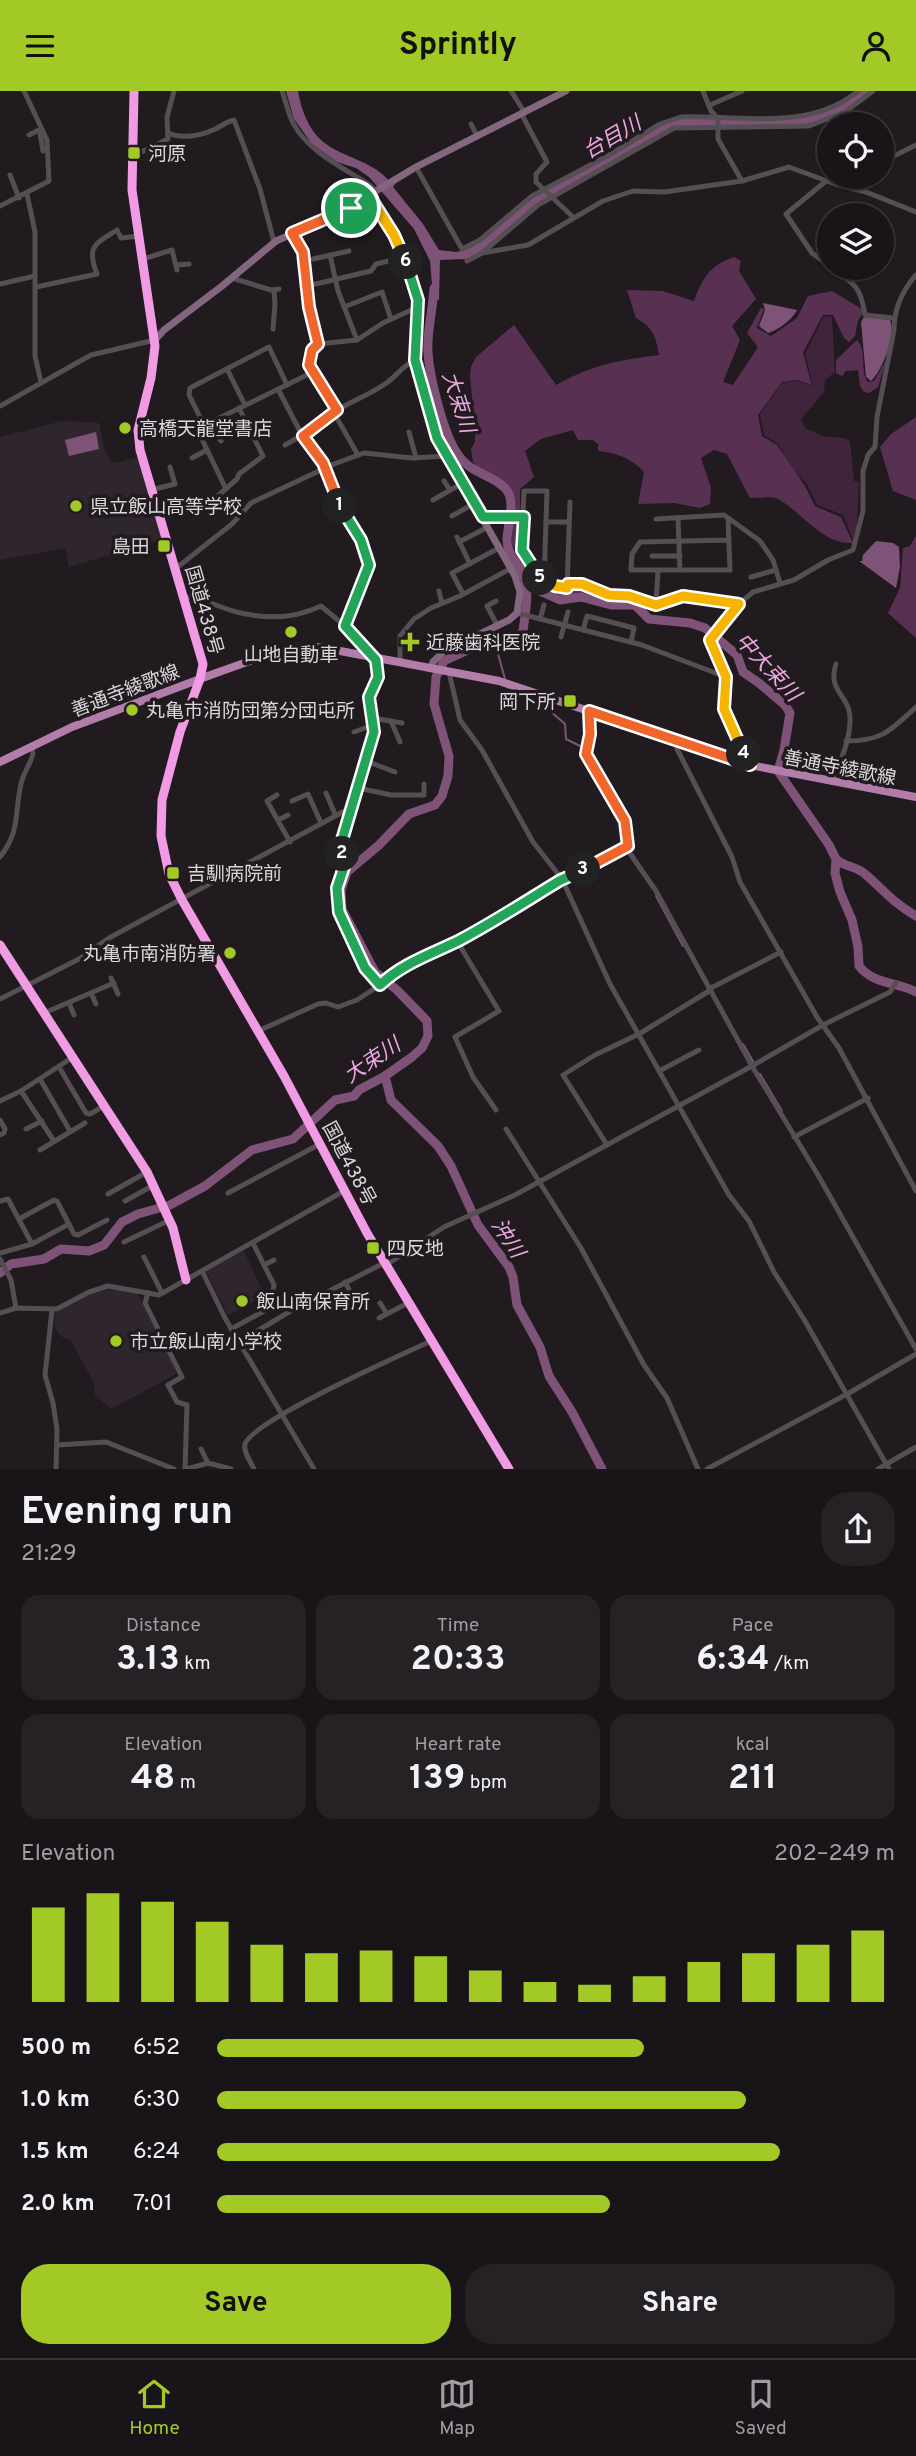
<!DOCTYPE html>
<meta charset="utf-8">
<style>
:root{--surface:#191418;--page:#262125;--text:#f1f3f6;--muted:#9f9ea2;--line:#373337;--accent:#a3c926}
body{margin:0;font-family:Overpass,"Noto Sans JP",sans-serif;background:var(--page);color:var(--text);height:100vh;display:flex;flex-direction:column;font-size:26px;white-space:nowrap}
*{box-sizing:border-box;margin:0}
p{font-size:23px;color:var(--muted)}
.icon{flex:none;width:38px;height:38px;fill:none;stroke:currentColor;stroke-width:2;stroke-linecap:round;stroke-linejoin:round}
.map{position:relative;height:1378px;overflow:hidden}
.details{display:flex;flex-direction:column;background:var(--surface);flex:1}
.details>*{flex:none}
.fabs{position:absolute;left:817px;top:21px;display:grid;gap:14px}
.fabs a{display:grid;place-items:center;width:77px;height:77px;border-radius:50%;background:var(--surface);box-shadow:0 2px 5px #0004,0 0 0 2px var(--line);font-size:35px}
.pin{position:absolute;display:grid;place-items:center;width:60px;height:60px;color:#fff;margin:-30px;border:4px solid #fff;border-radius:50%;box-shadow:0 2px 7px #0007}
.km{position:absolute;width:35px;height:35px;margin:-18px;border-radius:50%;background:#222;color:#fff;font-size:19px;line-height:35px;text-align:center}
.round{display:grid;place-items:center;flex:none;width:74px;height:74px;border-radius:28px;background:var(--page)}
.headline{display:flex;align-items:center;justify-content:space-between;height:119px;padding:0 21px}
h1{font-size:38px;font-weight:700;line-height:52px}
.figures{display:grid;grid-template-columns:repeat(3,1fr);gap:10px;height:119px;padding:7px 21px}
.figures div{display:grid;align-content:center;border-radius:18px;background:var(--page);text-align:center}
.figures b{font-size:35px;font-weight:700}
.figures small{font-size:19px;font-weight:400}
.figures p{font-size:19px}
.chart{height:196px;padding:14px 21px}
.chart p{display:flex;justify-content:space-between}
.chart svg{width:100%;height:126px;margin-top:7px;stroke:var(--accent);stroke-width:6}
.cta{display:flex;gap:14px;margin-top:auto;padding:14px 21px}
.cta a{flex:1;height:80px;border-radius:28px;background:var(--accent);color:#111;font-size:28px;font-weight:700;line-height:80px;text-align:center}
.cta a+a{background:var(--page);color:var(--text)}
ul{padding:0 21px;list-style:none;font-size:23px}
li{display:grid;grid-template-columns:112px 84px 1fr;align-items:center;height:52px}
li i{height:18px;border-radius:9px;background:var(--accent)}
header{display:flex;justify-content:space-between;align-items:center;height:91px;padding:0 21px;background:var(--accent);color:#111;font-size:32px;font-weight:700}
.tabs{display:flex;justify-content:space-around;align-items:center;height:98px;border-top:2px solid var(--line);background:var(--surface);font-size:19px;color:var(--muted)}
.tabs a{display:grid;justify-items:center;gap:4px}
.tabs .current{color:var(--accent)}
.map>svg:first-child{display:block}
.built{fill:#2f252d}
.green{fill:#40243c}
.forest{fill:#583052}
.water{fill:#7e5377}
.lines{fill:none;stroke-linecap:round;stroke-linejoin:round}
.stream{stroke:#7e5377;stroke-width:2}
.river{stroke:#7e5377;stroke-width:9}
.street{stroke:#554f54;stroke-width:5}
.secondary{stroke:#84667f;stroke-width:7}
.primary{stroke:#b37daa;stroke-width:8}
.highway{stroke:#f19be4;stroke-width:9}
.split-1-casing{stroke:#fff;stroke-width:14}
.split-2-casing{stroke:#fff;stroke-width:14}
.split-3-casing{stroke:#fff;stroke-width:14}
.split-4-casing{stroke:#fff;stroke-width:14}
.split-5-casing{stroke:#fff;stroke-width:14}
.split-6-casing{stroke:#fff;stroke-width:14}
.split-7-casing{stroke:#fff;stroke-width:14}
.split-1{stroke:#f0652b;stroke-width:9}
.split-2{stroke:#22a559;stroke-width:9}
.split-3{stroke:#22a559;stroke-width:9}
.split-4{stroke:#f0652b;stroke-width:9}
.split-5{stroke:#f5b400;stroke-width:9}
.split-6{stroke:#22a559;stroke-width:9}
.split-7{stroke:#f5b400;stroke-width:9}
.poi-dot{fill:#a3c926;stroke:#211b20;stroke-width:2.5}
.labels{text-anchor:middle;stroke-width:7;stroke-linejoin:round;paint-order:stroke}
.poi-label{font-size:19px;fill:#dbd7da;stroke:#211b20;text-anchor:start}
.street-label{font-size:19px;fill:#dbd7da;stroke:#211b20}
.water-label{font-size:21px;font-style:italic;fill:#eca8e0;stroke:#211b20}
</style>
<header><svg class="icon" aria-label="menu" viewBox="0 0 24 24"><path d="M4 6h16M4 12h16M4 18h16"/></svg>Sprintly<svg class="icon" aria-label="person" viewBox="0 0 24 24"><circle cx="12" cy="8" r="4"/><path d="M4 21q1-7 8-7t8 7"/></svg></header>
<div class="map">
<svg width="916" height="1378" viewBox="0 0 916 1378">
<rect width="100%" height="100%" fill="#211b20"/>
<g class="built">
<polygon points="62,330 99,332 104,357 110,369 116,372 138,366 163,448 69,476 65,457 0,469 0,346"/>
<polygon points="244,1160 265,1205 228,1224 206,1180"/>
<polygon points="120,1198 137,1202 176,1279 176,1283 111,1318 95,1304 93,1290 70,1248 62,1246 55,1238 54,1225 55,1222 94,1201"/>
</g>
<polygon class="green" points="824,225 832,226 835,281 825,289 824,301 801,328 805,337 822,345 844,347 850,350 854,390 859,391 857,435 853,449 843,424 817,414 807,393 791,376 779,354 764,344 760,323 782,292 797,290 813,295 805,263"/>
<g class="forest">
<path d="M734,166L741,170L739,180L756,208L732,235L740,249L723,291L733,294L758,256L747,242L761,217L764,218L757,237L771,245L797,227L808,205L832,200L862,218L863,222L858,229L855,245L849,251L844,247L833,224H823L803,262L812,294L797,289L782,291L758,324L762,345L777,354L805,395L815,415L841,426L853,452C823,454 803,422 778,408C771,405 758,407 750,407L727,363L714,359L701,367L711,397L710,413L700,417L674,412L638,413L644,381C633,368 615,361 598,360V353L593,349H578L573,339L541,348L525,360L534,386L520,398V421L517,430L520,433C520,442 517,453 520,461C528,485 545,500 570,501L571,497L590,500L589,503L565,506L534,494L512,453L513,408L509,397L481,382L473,371L471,358L475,351V335L470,286L471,276L476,266L514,234L556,294C592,274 619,269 659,264C656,246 653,236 636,227L627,199L663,200L694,210C703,186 709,175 734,166Z"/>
<path d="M857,249C868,261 859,279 868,291L874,290L886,269L878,296L869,302L864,301L860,295L858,279L846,280L842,285L836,282V269Z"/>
<polygon points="916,326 916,409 893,400 880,356 891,343"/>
<polygon points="916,445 916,547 888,522 900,497 903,457 910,455"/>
</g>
<g class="water">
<path d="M286,0H298C301,19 310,42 326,53C347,68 377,71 392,94L396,92L393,96L423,133L439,159L456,161L473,157L476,164L465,168L440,169L439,209L430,207L432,193L430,170L414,138L369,86L356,77L337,71L312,53L294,28Z"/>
<path d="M763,212L797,219C793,228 777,240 768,242L759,235L765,219Z"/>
<path d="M864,226L890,229C897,243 882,280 871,290L866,286L861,231Z"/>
<polygon points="96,341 99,358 69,365 65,349"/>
<polygon points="876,450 893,452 899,456 900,476 896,497 859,470 862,470 863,464"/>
</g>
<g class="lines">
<g class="stream">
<polyline points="495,552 505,588"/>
<path d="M511,600C534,604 548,618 565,633L566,648L582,656L585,668L595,683"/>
<polyline points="615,718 621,728"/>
<polyline points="656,805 683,855"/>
<polyline points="743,953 754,972"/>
<polyline points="760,983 782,1020"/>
</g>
<g class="river">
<path d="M465,164L477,158L533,111L665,36L679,31C745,31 811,45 865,0"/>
<path d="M526,494L560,509L581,506L611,514H635L649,528L690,532L705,537L737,564L743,581L759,592L785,614L790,622L784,659L778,680L829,754L836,768L835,782L840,801L852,829L858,856L859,875C874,894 896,890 916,901"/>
<path d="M836,768C844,776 856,775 865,783C884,799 893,812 916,825"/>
<polyline points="385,985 391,1009 438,1055 451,1075 478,1134 509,1176 513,1186 517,1214 540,1256 549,1285 572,1321 602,1378"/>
<path d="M0,1182L11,1173L44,1168L61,1158L89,1160L104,1154L122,1131L138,1123L170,1114L205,1095L252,1059L293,1048L335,1009L354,1005L359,999L385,985L412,966L422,957L428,945L427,930L397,899L375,881L342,818L341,799L347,781L379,754L409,723L435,714L442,705L448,685L449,665L434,613L436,586L444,570L470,558L520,544L523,540C525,522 531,500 522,482C517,470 507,463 507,449C507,434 517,409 505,397C489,381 469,384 455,359C442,337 426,275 428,250C429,232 433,215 434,197"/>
</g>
<g class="street">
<path d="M282,0C286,11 288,22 293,32C308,61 344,77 370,94L377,101"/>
<polyline points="511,0 525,22"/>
<polyline points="703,0 711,20 718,28 718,48 742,90"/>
<polyline points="710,14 742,0"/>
<polyline points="522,24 547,71 536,83 536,91 573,126"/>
<polyline points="471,33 477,45"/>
<polyline points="40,42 43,60"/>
<path d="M168,42C181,48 200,45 213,39C221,36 225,31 234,29L260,98L274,151"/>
<polyline points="29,44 39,39"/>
<polyline points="131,66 168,48 167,26 174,0"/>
<polyline points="882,71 916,54"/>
<path d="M416,76L462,158L480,149L532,105L611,63L660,33L681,26C740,24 809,41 858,0"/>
<polyline points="10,84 19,107"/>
<polyline points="826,90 786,123 812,162 830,175"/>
<polyline points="852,97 862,86"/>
<polyline points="27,103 35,141 35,265 41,291"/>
<polyline points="0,115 49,90 47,49 24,0"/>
<polyline points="292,142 303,161 309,217 318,253 312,259 309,274 337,319"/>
<polyline points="482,162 528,154 603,110 633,100 664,101 742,90 789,76 835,93 866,101 916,121"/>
<polyline points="330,164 338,200 357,249"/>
<polyline points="143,168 172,159 177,179"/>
<polyline points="313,168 349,160"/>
<polyline points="467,170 482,162 538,114 674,37 809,35 845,21 873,0"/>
<polyline points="177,174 189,173"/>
<path d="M831,177C854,192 861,196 865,224L893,227"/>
<polyline points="232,187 271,199 279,198"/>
<polyline points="0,193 35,185"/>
<polyline points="307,195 371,180 376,173 405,166"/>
<path d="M36,196L97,183C86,155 95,153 117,139L121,147L139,145"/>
<polyline points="344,216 382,201 391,228"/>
<polyline points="273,238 275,213 274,199"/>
<polyline points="318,253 357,249 383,232 418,216"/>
<polyline points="227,278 245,314"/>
<polyline points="278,298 304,348 323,372 342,419 361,449 366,463 369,474 345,535"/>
<polyline points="0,315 91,264 155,249"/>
<polyline points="334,322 358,364"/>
<polyline points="211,331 221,350"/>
<polyline points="204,334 189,304 190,297 269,256 287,294"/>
<polyline points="409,341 416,367"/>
<path d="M285,354C304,344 319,331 336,320C352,310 369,304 385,293C397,285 402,275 415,269"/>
<polyline points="192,367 207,359"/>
<polyline points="444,390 450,399"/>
<polyline points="226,398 197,338 313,281"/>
<polyline points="151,399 175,393 170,376"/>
<polyline points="433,409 463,392"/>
<polyline points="205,416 237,388 239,383 263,365 239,317"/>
<polyline points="452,425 475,412"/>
<polyline points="483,426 524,427"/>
<polyline points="678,427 680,479"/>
<polyline points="728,427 730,479 631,479 632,463 640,451 729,449"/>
<polyline points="656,428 724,424 760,450 773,469 780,492"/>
<polyline points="546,431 569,431"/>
<polyline points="457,446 470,473"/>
<polyline points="459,451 488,436"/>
<polyline points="652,465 680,465"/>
<polyline points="175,478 232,433 251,412 334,373 364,362 412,367 447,365"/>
<polyline points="751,486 776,479"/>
<path d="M544,490L547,400H524C524,413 520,450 523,460C530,481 546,494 567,497L570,411"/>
<polyline points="567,493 582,493 609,504 629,505 656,514 683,505 739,513"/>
<polyline points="439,500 442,512"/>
<polyline points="463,503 452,482 499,457"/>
<path d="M183,506C203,506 221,518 241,522C267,528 296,527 321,515L345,535L360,550L376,569L378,576V586L369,606L374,641L342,749L344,776L339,788L337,806L339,821L365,877L380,894"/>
<polyline points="496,510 487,515 497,534"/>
<polyline points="656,514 658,479"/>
<polyline points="517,522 642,554 726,586"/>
<polyline points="540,528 544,514"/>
<polyline points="583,539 587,525 634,537 631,551"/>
<polyline points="561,546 568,521"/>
<polyline points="400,571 400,545 414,528 431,517 460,505 510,478"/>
<polyline points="449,581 460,629 482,659 533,751 562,788 610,893 729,1104 749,1130 774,1181 805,1230 889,1378"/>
<polyline points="589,620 590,643 586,663 625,730 629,761 656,800 752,975 823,934 890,901 896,892"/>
<polyline points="373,627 402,632"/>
<polyline points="391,630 400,651"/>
<polyline points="354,641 373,634"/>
<path d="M846,650C882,650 890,640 916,616"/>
<polyline points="677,658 732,766 740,791 817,926 839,957 916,1100"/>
<polyline points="366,670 395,681"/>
<path d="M750,673L724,618L726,586L710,549L739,513L753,501L794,489L828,469L853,459L863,420V380L868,364L875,356L877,326L894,239C894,218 902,200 916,184"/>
<path d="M831,691C840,672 851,648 850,626C849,604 827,600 836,573"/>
<polyline points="358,697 391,704 424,704 424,693"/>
<polyline points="326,702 335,723"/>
<polyline points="277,704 267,710 290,751"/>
<polyline points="292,710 308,703 321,732"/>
<polyline points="278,729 288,724"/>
<path d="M0,766C21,739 14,723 21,693C23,682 31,673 33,662L31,656"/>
<polyline points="457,850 499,920 455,946 473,986 496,1019"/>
<polyline points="111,887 118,903"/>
<polyline points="709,898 781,861"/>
<polyline points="91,902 96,913"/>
<polyline points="0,908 79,868 109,847 352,716"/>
<polyline points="69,912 74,924"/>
<polyline points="44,922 114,892"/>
<polyline points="258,940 318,913 326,912 338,916 357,909 380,894 392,883 414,870 457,850 506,824 562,788 575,784 628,755"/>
<polyline points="59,976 86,1022 90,1023 104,1015"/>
<polyline points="659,980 699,959"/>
<polyline points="40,988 70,1040"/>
<polyline points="21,1000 54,1050"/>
<polyline points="0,1010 21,1000 73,966"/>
<polyline points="0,1029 5,1038 4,1042 0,1044"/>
<polyline points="26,1038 42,1030"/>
<polyline points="506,1038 581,1157 644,1274 667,1307 698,1378"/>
<polyline points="794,1046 868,1007"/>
<polyline points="607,1054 563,984 595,964 639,943 709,900"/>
<polyline points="40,1059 85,1032"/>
<polyline points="228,1102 320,1053"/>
<polyline points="108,1103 147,1081"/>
<polyline points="0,1110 8,1108 32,1153"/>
<polyline points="125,1110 154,1094"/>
<polyline points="19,1128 54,1109 57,1110 74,1143 78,1144 107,1129"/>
<polyline points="124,1151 170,1129"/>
<polyline points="0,1162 32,1153 69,1133"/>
<polyline points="144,1166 162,1202"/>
<polyline points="0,1168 11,1189 16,1217"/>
<polyline points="264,1174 274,1169"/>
<polyline points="386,1174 444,1136 513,1105 752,975 818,1084 916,1258"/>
<polyline points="202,1180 225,1227 314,1378"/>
<polyline points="345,1191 358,1215"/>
<polyline points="148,1202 145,1212 182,1286 168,1294 177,1311 187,1314 185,1378"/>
<polyline points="380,1212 387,1223"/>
<polyline points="52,1219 45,1284 53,1312 57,1338 56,1378"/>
<polyline points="0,1222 16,1217 57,1218 89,1201 108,1195 159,1204 344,1100"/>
<polyline points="379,1227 408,1212"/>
<polyline points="231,1238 279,1212 273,1199 274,1194 253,1152"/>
<polyline points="239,1251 294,1218 384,1172"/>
<polyline points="57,1354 106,1351 174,1378"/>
<polyline points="201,1358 208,1372"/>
<polyline points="187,1378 208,1372 231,1378"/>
<path d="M254,1378C251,1371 243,1361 245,1353C253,1329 403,1263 431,1250"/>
<polyline points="707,1378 849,1302 916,1263"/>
<polyline points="878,1378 916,1356"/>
</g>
<g class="secondary">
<polyline points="370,106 401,155 416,198 418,216 415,269 437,347 515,485 520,501 517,522 509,529 443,561 433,571 431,577"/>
<polyline points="155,249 164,239 222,195 276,150 336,124 416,76 566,0"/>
</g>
<polyline class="primary" points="0,671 72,636 216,582 267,564 305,556 319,556 499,590 750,674 916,706"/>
<g class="highway">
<polyline points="134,0 132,99 155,255 151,287 138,339 140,359 203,573 200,588 180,641 162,709 161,745 169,783 182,809 284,985 367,1142 509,1378"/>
<polyline points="0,854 147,1081 173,1137 186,1189"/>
</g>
</g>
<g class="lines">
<g class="split-1-casing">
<polyline id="split-1" points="340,415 323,372 303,345 337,319 309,274 312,259 318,253 309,216 303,161 292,142 351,117"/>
</g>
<g class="split-2-casing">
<polyline id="split-2" points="340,415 361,449 369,474 345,535 376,569 378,586 369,606 374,641 342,749 342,763"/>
</g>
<g class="split-3-casing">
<path id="split-3" d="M342,763L344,776L337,797L339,821L365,877L380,894C403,872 432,863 460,849C494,831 526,810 559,790C566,786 575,784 583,779"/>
</g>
<g class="split-4-casing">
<polyline id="split-4" points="583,779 628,755 625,730 586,663 590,643 589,620 750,674 744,663"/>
</g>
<g class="split-5-casing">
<polyline id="split-5" points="540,487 555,495 567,497 568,493 582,493 609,504 629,505 656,514 683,505 739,513 710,549 726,586 724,618 744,663"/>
</g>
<g class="split-6-casing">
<polyline id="split-6" points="406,171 418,209 415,269 437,347 483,426 524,426 522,459 540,487"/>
</g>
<g class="split-7-casing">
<polyline id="split-7" points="351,117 370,106 394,144 406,171"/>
</g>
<use href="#split-1" class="split-1"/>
<use href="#split-2" class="split-2"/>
<use href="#split-3" class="split-3"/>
<use href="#split-4" class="split-4"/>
<use href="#split-5" class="split-5"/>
<use href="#split-6" class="split-6"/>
<use href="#split-7" class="split-7"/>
</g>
<g class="poi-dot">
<rect x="127" y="55" width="14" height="14" rx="3.5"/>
<circle cx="125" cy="337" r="7"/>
<circle cx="76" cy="415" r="7"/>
<rect x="157" y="448" width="14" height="14" rx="3.5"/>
<circle cx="291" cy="541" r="7"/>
<path d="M406.5 540.5h7v7h7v7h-7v7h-7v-7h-7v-7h7z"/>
<rect x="563" y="603" width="14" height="14" rx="3.5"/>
<circle cx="132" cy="619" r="7"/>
<rect x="166" y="775" width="14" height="14" rx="3.5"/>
<circle cx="230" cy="862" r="7"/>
<rect x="366" y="1150" width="14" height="14" rx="3.5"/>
<circle cx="242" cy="1210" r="7"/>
<circle cx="116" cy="1250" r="7"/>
</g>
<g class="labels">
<g class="poi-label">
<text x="148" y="69">河原</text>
<text x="139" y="344">高橋天龍堂書店</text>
<text x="90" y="422">県立飯山高等学校</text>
<text x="150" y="462" text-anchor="end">島田</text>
<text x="426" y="558">近藤歯科医院</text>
<text x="291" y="570" text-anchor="middle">山地自動車</text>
<text x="556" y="617" text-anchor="end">岡下所</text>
<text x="146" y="626">丸亀市消防団第分団屯所</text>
<text x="187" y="789">吉馴病院前</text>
<text x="216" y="869" text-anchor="end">丸亀市南消防署</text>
<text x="387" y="1164">四反地</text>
<text x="256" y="1217">飯山南保育所</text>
<text x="130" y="1257">市立飯山南小学校</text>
</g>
<g class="street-label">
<text transform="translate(205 519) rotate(74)" y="7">国道438号</text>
<text transform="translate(125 599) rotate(-21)" y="7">善通寺綾歌線</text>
<text transform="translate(840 676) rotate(11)" y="7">善通寺綾歌線</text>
<text transform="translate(350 1072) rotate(62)" y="7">国道438号</text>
</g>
<g class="water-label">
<text transform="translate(612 46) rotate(-30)" y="7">台目川</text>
<text transform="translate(459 311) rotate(72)" y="7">大束川</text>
<text transform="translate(768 576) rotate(47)" y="7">中大束川</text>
<text transform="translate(372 969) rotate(-34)" y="7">大束川</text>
<text transform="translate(508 1147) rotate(57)" y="7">沖川</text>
</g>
</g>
</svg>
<div class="fabs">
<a><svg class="icon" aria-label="locate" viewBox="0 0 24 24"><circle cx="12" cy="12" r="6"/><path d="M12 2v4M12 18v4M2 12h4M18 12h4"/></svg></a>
<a><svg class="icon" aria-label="layers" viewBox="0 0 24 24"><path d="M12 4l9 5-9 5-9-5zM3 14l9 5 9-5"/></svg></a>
</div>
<div class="pin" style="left:351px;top:117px;background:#1e9e55"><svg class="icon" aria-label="arrive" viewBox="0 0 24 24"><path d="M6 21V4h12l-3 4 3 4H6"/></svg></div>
<b class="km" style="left:340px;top:415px">1</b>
<b class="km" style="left:342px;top:763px">2</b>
<b class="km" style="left:583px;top:779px">3</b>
<b class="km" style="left:744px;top:663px">4</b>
<b class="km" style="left:540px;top:487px">5</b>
<b class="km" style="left:406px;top:171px">6</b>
</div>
<section class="details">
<div class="headline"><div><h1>Evening run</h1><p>21:29</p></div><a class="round"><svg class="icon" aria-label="share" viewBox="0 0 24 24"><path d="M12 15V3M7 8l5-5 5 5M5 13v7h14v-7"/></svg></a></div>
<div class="figures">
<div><p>Distance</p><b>3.13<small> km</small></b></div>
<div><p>Time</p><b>20:33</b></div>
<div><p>Pace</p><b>6:34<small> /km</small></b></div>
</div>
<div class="figures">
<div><p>Elevation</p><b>48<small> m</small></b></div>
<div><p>Heart rate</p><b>139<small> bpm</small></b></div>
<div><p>kcal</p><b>211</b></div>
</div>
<div class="chart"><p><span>Elevation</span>202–249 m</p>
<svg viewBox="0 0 160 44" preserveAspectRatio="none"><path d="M5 44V11M15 44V6M25 44V9M35 44V16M45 44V24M55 44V27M65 44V26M75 44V28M85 44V33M95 44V37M105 44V38M115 44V35M125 44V30M135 44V27M145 44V24M155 44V19"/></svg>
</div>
<ul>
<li><b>500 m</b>6:52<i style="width:63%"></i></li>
<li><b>1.0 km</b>6:30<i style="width:78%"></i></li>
<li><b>1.5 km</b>6:24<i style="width:83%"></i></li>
<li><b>2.0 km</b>7:01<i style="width:58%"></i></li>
</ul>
<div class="cta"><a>Save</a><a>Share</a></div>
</section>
<nav class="tabs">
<a class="current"><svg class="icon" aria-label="home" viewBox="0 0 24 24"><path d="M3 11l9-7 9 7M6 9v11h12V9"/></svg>Home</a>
<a><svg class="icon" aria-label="map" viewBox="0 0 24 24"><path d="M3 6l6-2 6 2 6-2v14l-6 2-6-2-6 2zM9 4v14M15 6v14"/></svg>Map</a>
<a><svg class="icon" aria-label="saved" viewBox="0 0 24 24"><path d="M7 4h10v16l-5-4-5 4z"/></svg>Saved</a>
</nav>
